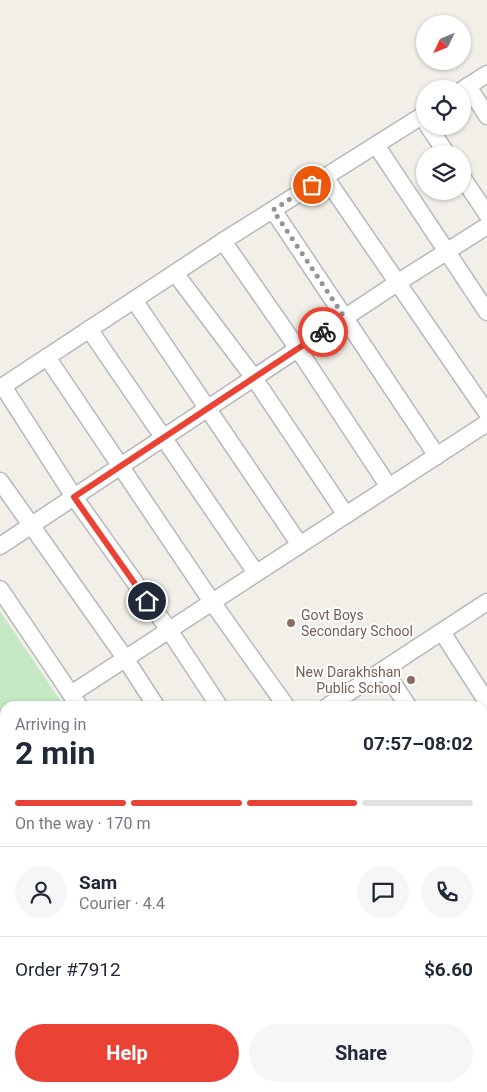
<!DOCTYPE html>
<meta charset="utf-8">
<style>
:root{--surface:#fff;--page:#f6f6f7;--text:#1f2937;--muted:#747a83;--line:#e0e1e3;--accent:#ea4335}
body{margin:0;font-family:Roboto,sans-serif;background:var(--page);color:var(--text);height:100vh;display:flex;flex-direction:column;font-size:19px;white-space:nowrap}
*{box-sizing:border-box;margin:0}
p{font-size:16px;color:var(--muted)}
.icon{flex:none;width:28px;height:28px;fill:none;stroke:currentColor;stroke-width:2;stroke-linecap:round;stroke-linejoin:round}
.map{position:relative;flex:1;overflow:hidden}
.sheet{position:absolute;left:0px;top:701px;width:488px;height:391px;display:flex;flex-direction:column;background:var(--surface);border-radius:15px 15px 0 0;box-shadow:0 1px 4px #0004}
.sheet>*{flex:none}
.needle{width:32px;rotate:227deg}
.tools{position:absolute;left:416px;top:15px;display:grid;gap:10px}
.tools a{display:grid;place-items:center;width:55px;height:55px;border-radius:50%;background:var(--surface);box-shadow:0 1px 4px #0004;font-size:25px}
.pin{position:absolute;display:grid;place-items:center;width:42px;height:42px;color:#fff;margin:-21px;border:2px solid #fff;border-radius:50%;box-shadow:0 1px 5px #0007}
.courier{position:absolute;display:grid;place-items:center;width:50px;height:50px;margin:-25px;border:4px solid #ea4335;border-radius:50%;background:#fff;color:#222;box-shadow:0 1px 6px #0007}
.head em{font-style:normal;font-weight:700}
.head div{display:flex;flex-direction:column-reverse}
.head{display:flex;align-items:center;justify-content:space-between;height:85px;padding:0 15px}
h1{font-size:32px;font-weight:700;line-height:38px}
.bar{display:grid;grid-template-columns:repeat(4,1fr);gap:8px 5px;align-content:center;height:60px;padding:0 15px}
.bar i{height:6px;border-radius:4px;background:var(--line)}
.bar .selected{background:var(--accent)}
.bar p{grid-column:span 4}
.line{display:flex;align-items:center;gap:12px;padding:0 15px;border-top:1px solid var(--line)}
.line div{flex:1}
.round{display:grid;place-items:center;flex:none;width:52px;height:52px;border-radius:26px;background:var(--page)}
.button{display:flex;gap:10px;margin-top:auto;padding:10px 15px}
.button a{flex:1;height:58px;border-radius:30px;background:var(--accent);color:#fff;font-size:20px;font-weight:700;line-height:58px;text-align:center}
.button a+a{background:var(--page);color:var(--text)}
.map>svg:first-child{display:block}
</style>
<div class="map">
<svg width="487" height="1092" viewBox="0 0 487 1092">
<rect width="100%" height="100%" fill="#f1efe8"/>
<polygon fill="#c5e8c5" points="0,611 64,706 5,706 5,1088 132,1088 125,1092 0,1092"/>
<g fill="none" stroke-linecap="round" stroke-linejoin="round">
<g stroke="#b5b8bc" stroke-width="19">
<g id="minor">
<polyline points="468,86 487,116"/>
<polyline points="462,90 487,74"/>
<polyline points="428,126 447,154"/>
<polyline points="376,145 487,312"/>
<polyline points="325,177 487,413"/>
<polyline points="462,177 487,214"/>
<polyline points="273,210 437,456"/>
<polyline points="223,241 298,349 389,487"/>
<polyline points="175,273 254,378 346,515"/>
<polyline points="134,300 300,545"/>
<polyline points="89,329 256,573"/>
<polyline points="47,357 212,602 286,706"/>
<polyline points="3,386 74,497 169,630 219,706"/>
<polyline points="0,388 228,238 425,114"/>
<polyline points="0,481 125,658 156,706"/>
<polyline points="0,546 397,283 487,226"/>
<polyline points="0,589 79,706"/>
<polyline points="442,632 487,702"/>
<polyline points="384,670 408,706"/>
<polyline points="71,694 487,423"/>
<polyline points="328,706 487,602"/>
<polyline points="482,817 487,824"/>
<polyline points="482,916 487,923"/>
<polyline points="482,1006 487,1003"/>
<polyline points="337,1088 341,1092"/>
<polyline points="411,1088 415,1092"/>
<polyline points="477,1088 480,1092"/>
<polyline points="351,1092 358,1088"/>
</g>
</g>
<use href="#minor" stroke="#fff" stroke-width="16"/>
</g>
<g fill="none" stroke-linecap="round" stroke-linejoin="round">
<polyline stroke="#929495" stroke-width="5" stroke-dasharray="0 9" points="312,185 273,210 345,318 323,332"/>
<polyline stroke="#ea4335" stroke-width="6" points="147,601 74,497 323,332"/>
</g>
<g fill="#8d6e63" stroke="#fff" stroke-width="2">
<circle cx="291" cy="623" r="5"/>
<circle cx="411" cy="680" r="5"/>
</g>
<g text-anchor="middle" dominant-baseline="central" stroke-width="4" stroke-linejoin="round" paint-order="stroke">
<g font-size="14" fill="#785e54" stroke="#fff" text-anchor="start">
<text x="301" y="615">Govt Boys<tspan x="301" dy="16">Secondary School</tspan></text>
<text x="401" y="672" text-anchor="end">New Darakhshan<tspan x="401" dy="16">Public School</tspan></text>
</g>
</g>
</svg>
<div class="tools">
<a><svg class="needle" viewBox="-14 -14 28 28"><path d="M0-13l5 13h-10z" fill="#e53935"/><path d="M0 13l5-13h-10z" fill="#747a83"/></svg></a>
<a><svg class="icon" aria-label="locate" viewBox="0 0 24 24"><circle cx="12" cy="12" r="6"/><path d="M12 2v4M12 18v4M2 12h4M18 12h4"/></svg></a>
<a><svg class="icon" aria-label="layers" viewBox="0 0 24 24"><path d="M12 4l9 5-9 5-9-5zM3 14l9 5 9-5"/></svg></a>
</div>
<div class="pin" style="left:312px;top:185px;background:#ea580c"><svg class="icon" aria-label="bag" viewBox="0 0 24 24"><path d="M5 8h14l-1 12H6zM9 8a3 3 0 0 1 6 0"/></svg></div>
<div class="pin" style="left:147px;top:601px;background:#1f2937"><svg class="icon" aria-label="home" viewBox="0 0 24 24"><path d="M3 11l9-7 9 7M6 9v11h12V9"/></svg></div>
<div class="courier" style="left:323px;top:332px"><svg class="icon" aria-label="bike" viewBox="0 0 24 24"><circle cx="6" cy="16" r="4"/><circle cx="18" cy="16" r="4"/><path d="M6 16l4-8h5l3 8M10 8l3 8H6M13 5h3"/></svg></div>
<section class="sheet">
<div class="head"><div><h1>2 min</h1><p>Arriving in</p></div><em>07:57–08:02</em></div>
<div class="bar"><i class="selected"></i><i class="selected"></i><i class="selected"></i><i></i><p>On the way · 170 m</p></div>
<div class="line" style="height:90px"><a class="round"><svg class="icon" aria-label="person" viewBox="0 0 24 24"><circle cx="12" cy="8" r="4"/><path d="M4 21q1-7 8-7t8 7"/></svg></a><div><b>Sam</b><p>Courier · 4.4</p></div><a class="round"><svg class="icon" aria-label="chat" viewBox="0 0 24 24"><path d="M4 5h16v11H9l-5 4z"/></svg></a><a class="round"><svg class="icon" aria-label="phone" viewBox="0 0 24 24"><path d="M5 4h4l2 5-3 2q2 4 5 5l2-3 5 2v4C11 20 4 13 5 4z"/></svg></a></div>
<div class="line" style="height:65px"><div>Order #7912</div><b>$6.60</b></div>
<div class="button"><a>Help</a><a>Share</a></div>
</section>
</div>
